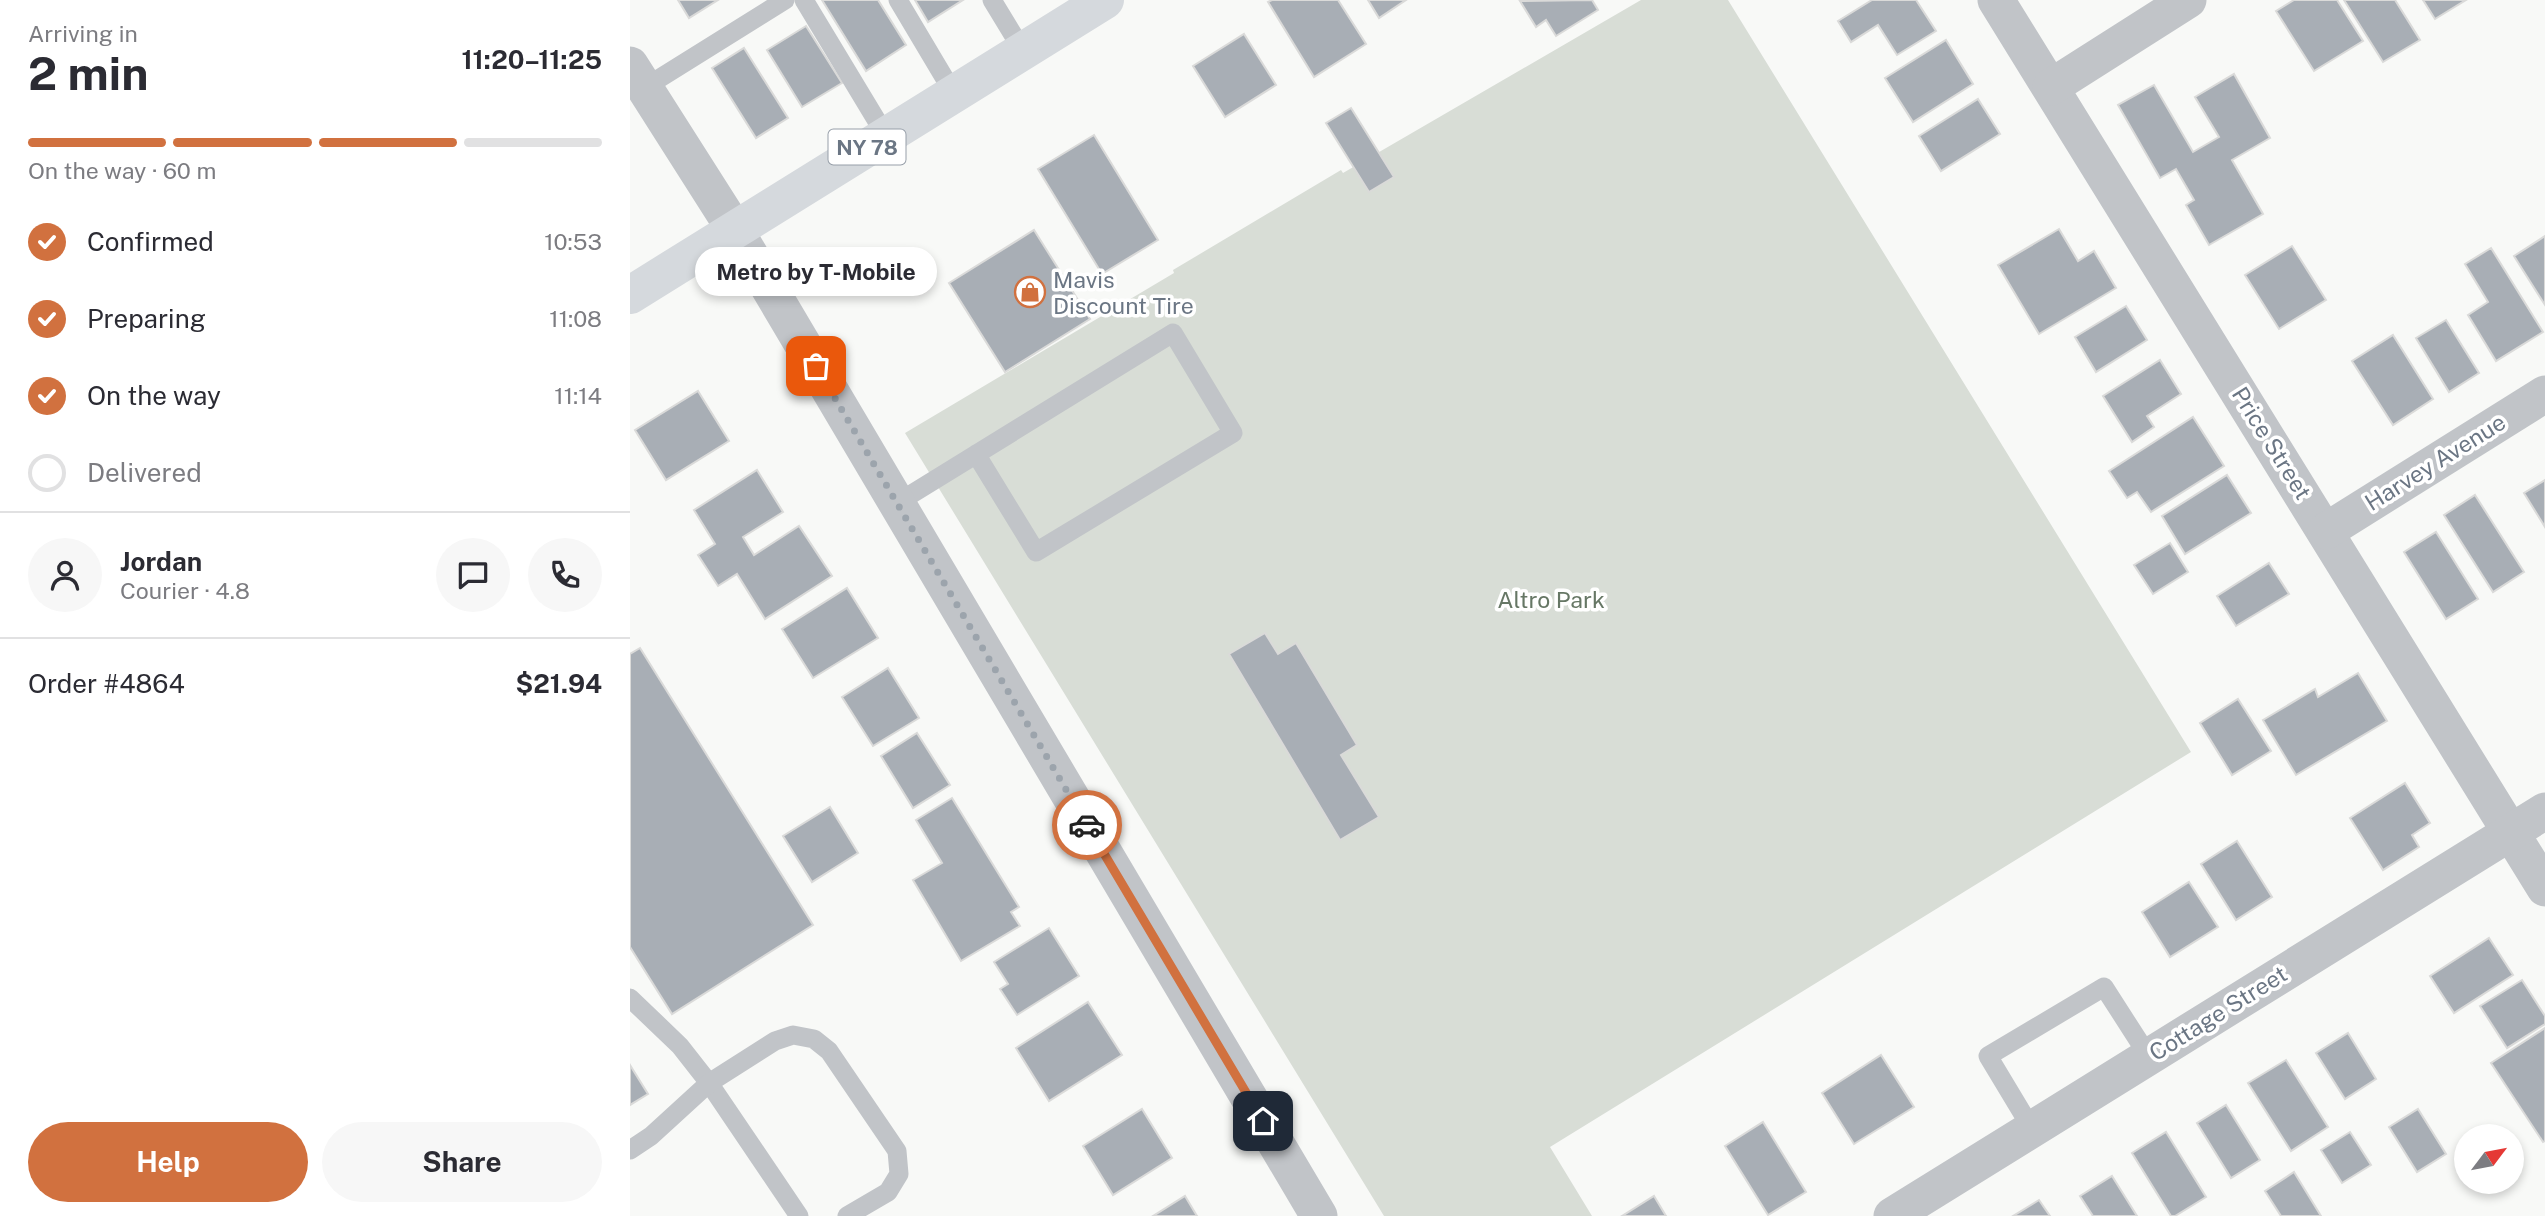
<!DOCTYPE html>
<meta charset="utf-8">
<style>
:root{--surface:#fff;--page:#f7f7f7;--text:#2b2b33;--muted:#7c7c81;--line:#e1e1e2;--accent:#d1713f}
body{margin:0;font-family:"Public Sans",sans-serif;background:var(--page);color:var(--text);height:100vh;display:flex;flex-direction:column;font-size:26px;white-space:nowrap}
*{box-sizing:border-box;margin:0}
p{font-size:23px;color:var(--muted)}
.icon{flex:none;width:38px;height:38px;fill:none;stroke:currentColor;stroke-width:2;stroke-linecap:round;stroke-linejoin:round}
.map{position:relative;flex:1;overflow:hidden}
.details{display:flex;flex-direction:column;background:var(--surface);width:630px}
.details>*{flex:none}
.needle{width:46px;rotate:58deg}
.buttons{position:absolute;left:1824px;top:1124px;display:grid;gap:14px}
.buttons a{display:grid;place-items:center;width:70px;height:70px;border-radius:50%;background:var(--surface);box-shadow:0 4px 10px #0003;font-size:35px}
.pin{position:absolute;display:grid;place-items:center;width:60px;height:60px;color:#fff;margin:-30px;border-radius:14px;box-shadow:0 4px 10px #0006}
.courier{position:absolute;display:grid;place-items:center;width:70px;height:70px;margin:-35px;border:5px solid #d1713f;border-radius:50%;background:#fff;color:#222;box-shadow:0 2px 9px #0007}
.bubble{position:absolute;height:49px;border-radius:24px;background:var(--surface);box-shadow:0 4px 10px #0003;font-size:23px;font-weight:700;line-height:49px;text-align:center}
.summary em{font-style:normal;font-weight:700}
.summary div{display:flex;flex-direction:column-reverse}
.summary{display:flex;align-items:center;justify-content:space-between;height:119px;padding:0 28px}
h1{font-size:46px;font-weight:700;line-height:52px}
.bar{display:grid;grid-template-columns:repeat(4,1fr);gap:10px 7px;align-content:center;height:84px;padding:0 28px}
.bar i{height:9px;border-radius:5px;background:var(--line)}
.bar .selected{background:var(--accent)}
.bar p{grid-column:span 4}
.line{display:flex;align-items:center;gap:18px;padding:0 28px;border-top:2px solid var(--line)}
.line div{flex:1}
.round{display:grid;place-items:center;flex:none;width:74px;height:74px;border-radius:37px;background:var(--page)}
ol{padding:0 28px;list-style:none}
li{display:flex;align-items:center;gap:21px;height:77px}
li p{margin-inline-start:auto}
li .icon{padding:7px;border-radius:50%;background:var(--accent);color:#fff;stroke-width:4}
li:last-child{color:var(--muted)}
li i{width:38px;height:38px;border:4px solid var(--line);border-radius:50%}
.button{display:flex;gap:14px;margin-top:auto;padding:14px 28px}
.button a{flex:1;height:80px;border-radius:42px;background:var(--accent);color:#fff;font-size:28px;font-weight:700;line-height:80px;text-align:center}
.button a+a{background:var(--page);color:var(--text)}
main{display:flex;flex:1;min-height:0}
.map>svg:first-child{display:block}
</style>
<main>
<section class="details">
<div class="summary"><div><h1>2 min</h1><p>Arriving in</p></div><em>11:20–11:25</em></div>
<div class="bar"><i class="selected"></i><i class="selected"></i><i class="selected"></i><i></i><p>On the way · 60 m</p></div>
<ol>
<li><svg class="icon" aria-label="check" viewBox="0 0 24 24"><path d="M5 12l5 5 9-10"/></svg>Confirmed<p>10:53</p></li>
<li><svg class="icon" aria-label="check" viewBox="0 0 24 24"><path d="M5 12l5 5 9-10"/></svg>Preparing<p>11:08</p></li>
<li><svg class="icon" aria-label="check" viewBox="0 0 24 24"><path d="M5 12l5 5 9-10"/></svg>On the way<p>11:14</p></li>
<li><i></i>Delivered</li>
</ol>
<div class="line" style="height:126px"><a class="round"><svg class="icon" aria-label="person" viewBox="0 0 24 24"><circle cx="12" cy="8" r="4"/><path d="M4 21q1-7 8-7t8 7"/></svg></a><div><b>Jordan</b><p>Courier · 4.8</p></div><a class="round"><svg class="icon" aria-label="chat" viewBox="0 0 24 24"><path d="M4 5h16v11H9l-5 4z"/></svg></a><a class="round"><svg class="icon" aria-label="phone" viewBox="0 0 24 24"><path d="M5 4h4l2 5-3 2q2 4 5 5l2-3 5 2v4C11 20 4 13 5 4z"/></svg></a></div>
<div class="line" style="height:91px"><div>Order #4864</div><b>$21.94</b></div>
<div class="button"><a>Help</a><a>Share</a></div>
</section>
<div class="map">
<svg width="1915" height="1216" viewBox="0 0 1915 1216">
<rect width="100%" height="100%" fill="#f8f9f7"/>
<polygon fill="#d8ddd6" points="1011,0 1098,0 1561,752 920,1147 962,1216 754,1216 275,433 544,273 543,270 711,170 713,173"/>
<g fill="#a8aeb5" stroke="#dadad9" stroke-width="2">
<polygon points="48,0 88,0 59,18"/>
<polygon points="192,0 248,0 276,45 236,71"/>
<polygon points="285,0 333,0 298,22"/>
<polygon points="642,0 708,0 736,44 684,77 638,2"/>
<polygon points="738,0 776,0 749,18"/>
<polygon points="962,0 968,10 926,36 916,20 906,27 890,1"/>
<polygon points="1242,0 1286,0 1306,31 1267,55 1248,25 1221,42 1208,21"/>
<polygon points="1664,0 1707,0 1733,41 1684,71 1646,11"/>
<polygon points="1714,0 1765,0 1790,40 1753,62"/>
<polygon points="1793,0 1836,0 1805,19"/>
<polygon points="176,26 212,83 172,107 137,50"/>
<polygon points="614,34 646,85 595,117 563,66"/>
<polygon points="1316,40 1343,84 1283,122 1255,78"/>
<polygon points="114,48 158,118 126,138 82,68"/>
<polygon points="1604,74 1640,138 1602,160 1633,214 1579,245 1556,205 1564,200 1546,169 1530,178 1488,105 1524,85 1563,152 1589,137 1565,97"/>
<polygon points="1348,99 1370,134 1311,171 1289,136"/>
<polygon points="721,108 764,177 739,192 696,123"/>
<polygon points="464,135 528,240 472,274 408,169"/>
<polygon points="1429,229 1448,261 1464,251 1486,288 1409,334 1368,265"/>
<polygon points="404,230 460,319 375,372 319,283"/>
<polygon points="1915,236 1915,305 1884,256"/>
<polygon points="1662,246 1696,300 1649,329 1615,275"/>
<polygon points="1861,248 1913,332 1866,361 1838,315 1858,302 1835,264"/>
<polygon points="1496,306 1517,340 1466,372 1445,337"/>
<polygon points="1816,320 1849,373 1819,392 1786,338"/>
<polygon points="1763,335 1803,399 1763,425 1722,361"/>
<polygon points="1530,360 1551,394 1517,416 1524,427 1502,442 1473,396"/>
<polygon points="68,391 99,441 36,480 5,430"/>
<polygon points="1563,417 1594,466 1521,512 1507,492 1497,498 1479,471"/>
<polygon points="127,470 153,512 113,537 124,555 169,526 202,576 135,619 107,574 88,586 68,555 85,544 64,510"/>
<polygon points="1597,475 1621,513 1555,554 1532,516"/>
<polygon points="1915,480 1915,527 1894,493"/>
<polygon points="1845,495 1894,572 1863,592 1814,515"/>
<polygon points="1806,532 1848,599 1816,619 1774,552"/>
<polygon points="1540,543 1558,572 1523,594 1504,565"/>
<polygon points="1639,563 1659,594 1606,626 1587,596"/>
<polygon points="217,588 248,638 183,678 152,629"/>
<polygon points="635,633 648,654 666,643 727,745 711,755 749,817 710,840 599,654"/>
<polygon points="10,648 183,925 42,1014 0,947 0,654"/>
<polygon points="258,668 289,718 243,746 212,697"/>
<polygon points="1728,673 1757,721 1666,775 1633,720 1685,689 1688,697"/>
<polygon points="1608,699 1641,751 1602,775 1570,723"/>
<polygon points="287,733 320,785 283,808 251,756"/>
<polygon points="1775,783 1800,823 1782,835 1789,847 1753,870 1720,818"/>
<polygon points="322,798 389,907 381,912 390,926 331,961 283,880 312,863 286,820"/>
<polygon points="200,807 228,853 182,882 153,836"/>
<polygon points="1607,841 1642,897 1606,920 1571,864"/>
<polygon points="1559,882 1588,927 1540,957 1512,912"/>
<polygon points="419,928 449,976 387,1015 370,989 378,984 364,962"/>
<polygon points="1859,938 1883,975 1824,1013 1800,976"/>
<polygon points="1892,980 1915,1016 1915,1024 1877,1048 1850,1006"/>
<polygon points="458,1002 492,1055 419,1101 386,1048"/>
<polygon points="1915,1028 1915,1141 1913,1142 1861,1063"/>
<polygon points="1718,1033 1746,1079 1715,1099 1686,1053"/>
<polygon points="1251,1055 1284,1107 1224,1144 1192,1093"/>
<polygon points="1656,1060 1698,1127 1661,1151 1618,1083"/>
<polygon points="0,1065 18,1094 0,1105"/>
<polygon points="1596,1105 1630,1160 1601,1178 1567,1123"/>
<polygon points="512,1109 542,1158 483,1195 453,1146"/>
<polygon points="1788,1109 1816,1154 1787,1172 1759,1127"/>
<polygon points="1133,1122 1176,1192 1138,1215 1095,1146"/>
<polygon points="1536,1132 1576,1197 1545,1216 1541,1216 1502,1153"/>
<polygon points="1720,1132 1741,1165 1712,1183 1691,1150"/>
<polygon points="1664,1172 1691,1216 1651,1216 1635,1191"/>
<polygon points="1482,1176 1507,1216 1463,1216 1450,1196"/>
<polygon points="555,1196 567,1216 523,1216"/>
<polygon points="1024,1196 1036,1216 992,1216"/>
<polygon points="1409,1200 1420,1216 1383,1216"/>
</g>
<g fill="none" stroke-linecap="round" stroke-linejoin="round">
<g stroke="#c1c4c8" stroke-width="19">
<polyline points="174,0 256,136"/>
<polyline points="268,0 324,94"/>
<polyline points="362,0 393,51"/>
<polyline points="14,88 155,0"/>
<polyline points="267,503 543,333 603,433 406,552 346,454"/>
<polyline points="0,998 50,1046 79,1083 169,1216"/>
<polyline points="1402,1129 1358,1056 1474,987 1519,1057"/>
<polyline points="0,1150 21,1136 79,1083 145,1041 163,1035 184,1039 199,1051 267,1151 269,1174 258,1192 217,1216"/>
</g>
<g stroke="#c1c4c8" stroke-width="37">
<polyline points="1366,0 1915,888"/>
<polyline points="0,65 105,230 689,1216"/>
<polyline points="1421,87 1558,0"/>
<polyline points="1696,531 1915,394"/>
<polyline points="1262,1216 1915,811"/>
</g>
<polyline stroke="#d5d9dd" stroke-width="38" points="0,295 475,0"/>
</g>
<g fill="none" stroke-linecap="round" stroke-linejoin="round">
<polyline stroke="#9ca4ac" stroke-width="7" stroke-dasharray="0 12.6" points="186,366 457,825"/>
<polyline stroke="#d1713f" stroke-width="9" points="457,825 633,1121"/>
</g>
<defs>
<g id="shop-ring" transform="scale(1.575)"><circle r="9.5" fill="#fff" stroke="#d1713f" stroke-width="1.5"/><path d="M-5-2.5h2.3a2.7 3.5 0 0 1 5.4 0H5L5.5 6h-11ZM-1.5-2.5h3a1.5 2.3 0 0 0-3 0Z" fill="#d1713f"/></g>
</defs>
<g fill-rule="evenodd">
<use href="#shop-ring" x="400" y="292"/>
</g>
<g text-anchor="middle" dominant-baseline="central" stroke-width="7" stroke-linejoin="round" paint-order="stroke">
<rect fill="#fff" stroke="#979fa9" stroke-width="2" x="198.5" y="129.5" width="77" height="35" rx="5"/>
<g font-size="21" font-weight="bold" fill="#6b7684">
<text x="237" y="147">NY 78</text>
</g>
<g font-size="23" fill="#6b7684" stroke="#fff" text-anchor="start">
<text x="423" y="279">Mavis<tspan x="423" dy="26">Discount Tire</tspan></text>
</g>
<g font-size="23" fill="#6b7684" stroke="#fff">
<text transform="translate(1642 443) rotate(58)">Price Street</text>
<text transform="translate(1805 462) rotate(-32)">Harvey Avenue</text>
<text transform="translate(1588 1013) rotate(-32)">Cottage Street</text>
</g>
<g font-size="23" fill="#667765" stroke="#fff">
<text x="921" y="599">Altro Park</text>
</g>
</g>
</svg>
<div class="buttons">
<a><svg class="needle" viewBox="-14 -14 28 28"><path d="M0-13l5 13h-10z" fill="#e53935"/><path d="M0 13l5-13h-10z" fill="#7c7c81"/></svg></a>
</div>
<div class="pin" style="left:186px;top:366px;background:#ea580c"><svg class="icon" aria-label="bag" viewBox="0 0 24 24"><path d="M5 8h14l-1 12H6zM9 8a3 3 0 0 1 6 0"/></svg></div>
<div class="pin" style="left:633px;top:1121px;background:#1f2937"><svg class="icon" aria-label="home" viewBox="0 0 24 24"><path d="M3 11l9-7 9 7M6 9v11h12V9"/></svg></div>
<div class="courier" style="left:457px;top:825px"><svg class="icon" aria-label="car" viewBox="0 0 24 24"><path d="M5 17H2v-5l4-1 3-4h7l3 4 3 1v5h-3M9 17h6M6 11h13"/><circle cx="7" cy="17" r="2"/><circle cx="17" cy="17" r="2"/></svg></div>
<div class="bubble" style="left:65px;top:247px;width:242px">Metro by T-Mobile</div>
</div>
</main>
